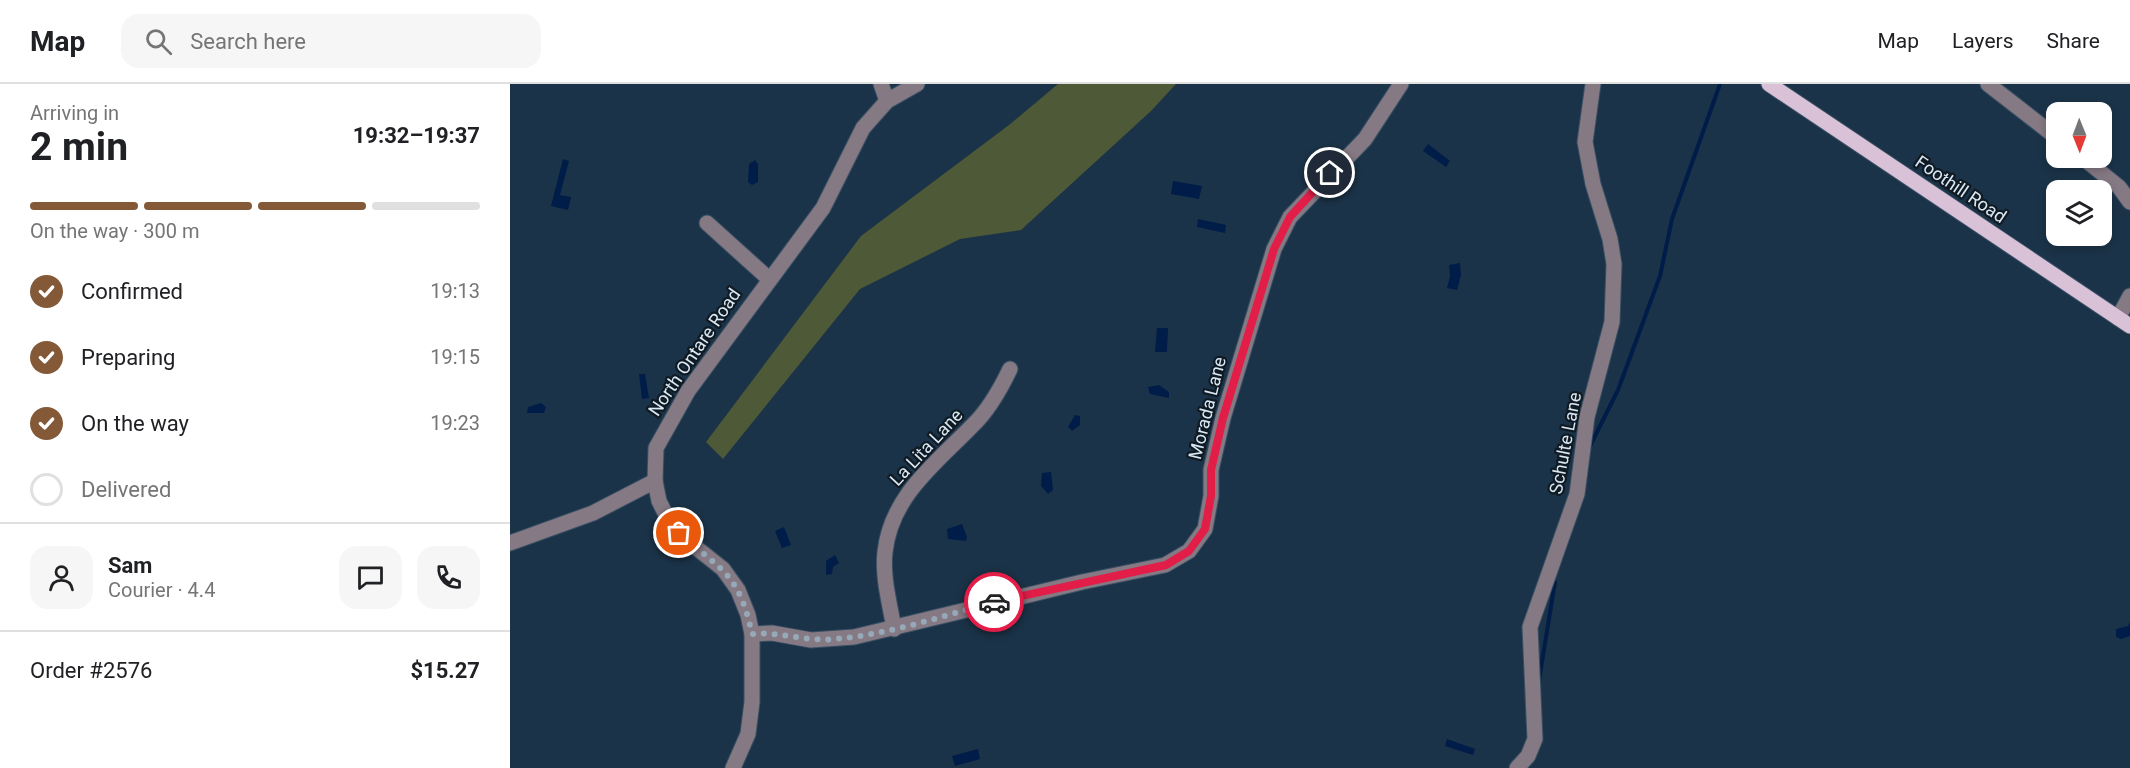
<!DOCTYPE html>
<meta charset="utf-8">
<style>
:root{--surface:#fff;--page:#f6f6f6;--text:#202124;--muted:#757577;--line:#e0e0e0;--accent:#835938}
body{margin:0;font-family:Roboto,sans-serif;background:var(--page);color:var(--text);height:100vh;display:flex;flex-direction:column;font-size:22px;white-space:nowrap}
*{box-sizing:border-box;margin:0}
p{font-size:20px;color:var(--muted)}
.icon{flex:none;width:33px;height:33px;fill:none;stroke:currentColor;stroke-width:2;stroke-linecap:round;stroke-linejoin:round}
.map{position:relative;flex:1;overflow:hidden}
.sheet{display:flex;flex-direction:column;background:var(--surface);width:510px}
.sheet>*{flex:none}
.needle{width:39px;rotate:179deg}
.buttons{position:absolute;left:1536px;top:18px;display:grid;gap:12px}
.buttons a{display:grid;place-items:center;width:66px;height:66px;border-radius:12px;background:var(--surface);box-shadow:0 3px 9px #0003;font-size:30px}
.pin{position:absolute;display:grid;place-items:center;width:51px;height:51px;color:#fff;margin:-26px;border:3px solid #fff;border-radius:50%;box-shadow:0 2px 6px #0007}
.courier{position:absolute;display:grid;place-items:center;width:60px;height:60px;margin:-30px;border:4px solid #e11d48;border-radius:50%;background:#fff;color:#222;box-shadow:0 2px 8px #0007}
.summary em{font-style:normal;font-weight:700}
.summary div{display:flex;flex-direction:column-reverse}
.summary{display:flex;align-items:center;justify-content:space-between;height:102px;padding:0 30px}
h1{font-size:39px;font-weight:700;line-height:45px}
.bar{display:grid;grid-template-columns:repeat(4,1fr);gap:9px 6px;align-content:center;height:72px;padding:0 30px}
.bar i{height:8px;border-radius:4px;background:var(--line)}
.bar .selected{background:var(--accent)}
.bar p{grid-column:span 4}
.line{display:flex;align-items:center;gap:15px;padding:0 30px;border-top:2px solid var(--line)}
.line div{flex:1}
.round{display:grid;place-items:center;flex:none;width:63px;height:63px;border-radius:18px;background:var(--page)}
ol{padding:0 30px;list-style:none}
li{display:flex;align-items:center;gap:18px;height:66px}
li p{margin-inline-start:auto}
li .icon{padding:6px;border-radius:50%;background:var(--accent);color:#fff;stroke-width:4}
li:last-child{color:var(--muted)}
li i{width:33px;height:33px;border:3px solid var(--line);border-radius:50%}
header{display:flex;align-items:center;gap:36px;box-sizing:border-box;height:84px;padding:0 30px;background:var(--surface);border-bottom:2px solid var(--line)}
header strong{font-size:28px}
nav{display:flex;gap:33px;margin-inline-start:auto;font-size:21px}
.search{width:420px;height:54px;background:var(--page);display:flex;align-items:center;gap:15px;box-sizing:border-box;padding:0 21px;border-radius:18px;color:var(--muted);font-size:22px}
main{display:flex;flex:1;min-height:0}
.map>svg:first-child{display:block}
</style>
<header>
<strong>Map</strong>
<div class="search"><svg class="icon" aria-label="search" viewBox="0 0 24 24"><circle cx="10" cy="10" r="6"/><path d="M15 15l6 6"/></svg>Search here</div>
<nav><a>Map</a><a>Layers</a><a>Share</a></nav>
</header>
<main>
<section class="sheet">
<div class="summary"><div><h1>2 min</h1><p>Arriving in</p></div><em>19:32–19:37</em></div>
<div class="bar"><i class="selected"></i><i class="selected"></i><i class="selected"></i><i></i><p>On the way · 300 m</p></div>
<ol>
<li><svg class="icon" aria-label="check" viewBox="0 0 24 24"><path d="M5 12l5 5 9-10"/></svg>Confirmed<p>19:13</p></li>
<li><svg class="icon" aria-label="check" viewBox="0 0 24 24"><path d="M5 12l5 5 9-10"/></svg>Preparing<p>19:15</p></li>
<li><svg class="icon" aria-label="check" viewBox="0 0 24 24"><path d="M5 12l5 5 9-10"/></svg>On the way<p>19:23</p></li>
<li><i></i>Delivered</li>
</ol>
<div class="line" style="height:108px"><a class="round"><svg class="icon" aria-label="person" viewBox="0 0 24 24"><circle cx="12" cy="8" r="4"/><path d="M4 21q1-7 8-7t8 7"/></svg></a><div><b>Sam</b><p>Courier · 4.4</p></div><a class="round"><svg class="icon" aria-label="chat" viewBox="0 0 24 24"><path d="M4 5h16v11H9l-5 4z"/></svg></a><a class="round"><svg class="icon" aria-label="phone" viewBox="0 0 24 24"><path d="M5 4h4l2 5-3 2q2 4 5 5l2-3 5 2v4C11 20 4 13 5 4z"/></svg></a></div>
<div class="line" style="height:78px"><div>Order #2576</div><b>$15.27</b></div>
</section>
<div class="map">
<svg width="1620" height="684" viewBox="0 0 1620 684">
<rect width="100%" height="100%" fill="#1b3348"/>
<polygon fill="#4e5937" points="548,0 666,0 641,27 511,146 450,155 350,205 213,375 196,358 351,152 499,41"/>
<g fill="#001c48">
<polygon points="918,60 940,77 936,83 913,67"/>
<polygon points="53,75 59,77 50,111 61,113 58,126 41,122"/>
<polygon points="245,76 248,80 248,98 242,101 238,98 239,80"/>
<polygon points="663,97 692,102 689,115 661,110"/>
<polygon points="688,135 716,141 715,149 687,143"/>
<polygon points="950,179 951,191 947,206 937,204 940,192 939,181"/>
<polygon points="647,244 658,244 657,268 645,268"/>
<polygon points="129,290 135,290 139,314 132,315"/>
<polygon points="649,301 659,308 659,314 640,310 638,303"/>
<polygon points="31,319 36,323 34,329 17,329 18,323"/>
<polygon points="565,331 570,332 570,341 562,347 558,343"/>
<polygon points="541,388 543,406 538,410 531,402 532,389"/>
<polygon points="452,440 457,453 456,457 438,455 437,445"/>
<polygon points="274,443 281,461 272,464 265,447"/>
<polygon points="325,471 329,479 323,483 322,490 316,491 316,477"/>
<polygon points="1620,538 1620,552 1611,555 1606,553 1606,545 1618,542"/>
<polygon points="937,655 965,665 963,671 935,662"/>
<polygon points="468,665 470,675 445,682 442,672"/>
</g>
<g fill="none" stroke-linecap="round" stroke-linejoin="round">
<g stroke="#001c48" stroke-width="4">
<polyline points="1079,364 1108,306 1150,192 1162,135 1210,0"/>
<polyline points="1029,596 1045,498"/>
</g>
<g stroke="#395064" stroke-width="17">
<g id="minor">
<polyline points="371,0 377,17"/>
<polyline points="1478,0 1546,53"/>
<polyline points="1573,74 1609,103 1620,118"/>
<polyline points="197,139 259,195"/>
<polyline points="1608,234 1620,212"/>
<polyline points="0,459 83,429 145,397"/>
<path d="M 384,545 C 380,520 372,493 375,468 C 381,412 426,379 462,342 C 479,326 490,306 500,285"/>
<polyline points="242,550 262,549 301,556 344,553 572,498 655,481 679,467 695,445 701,412 701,386 713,334 764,165 780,133 855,55 891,0"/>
<polyline points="223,684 238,650 242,618 242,550 238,531 228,506 213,485 179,458 159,437 149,417 145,397 146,364 178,307 313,124 353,44 377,17 407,0"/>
<polyline points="1007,684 1018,672 1025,655 1020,543 1067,410 1077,333 1102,238 1104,180 1100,155 1083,100 1075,58 1083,0"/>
</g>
</g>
<g stroke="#395064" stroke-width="17">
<polyline id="major" points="1259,0 1620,242"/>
</g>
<use href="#minor" stroke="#857984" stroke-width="15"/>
<use href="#major" stroke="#d9c1d7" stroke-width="15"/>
</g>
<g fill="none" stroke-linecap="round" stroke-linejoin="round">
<path stroke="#96a9b8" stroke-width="6" stroke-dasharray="0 10.8" d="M 169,449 C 212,487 229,489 242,550 C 269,547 296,558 324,555 C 378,551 432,532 484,518"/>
<polyline stroke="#e11d48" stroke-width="8" points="484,518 656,481 679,467 695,445 701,412 701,386 713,334 764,165 780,133 820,89"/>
</g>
<g text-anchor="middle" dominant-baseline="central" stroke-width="4.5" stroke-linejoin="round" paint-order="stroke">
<g font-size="18" fill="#d9e8f5" stroke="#101a23">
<text transform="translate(1451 105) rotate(34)">Foothill Road</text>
<text transform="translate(184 268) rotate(-56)">North Ontare Road</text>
<text transform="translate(697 324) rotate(-76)">Morada Lane</text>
<text transform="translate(1055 359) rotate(-79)">Schulte Lane</text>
<text transform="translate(416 363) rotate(-47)">La Lita Lane</text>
</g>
</g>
</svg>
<div class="buttons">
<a><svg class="needle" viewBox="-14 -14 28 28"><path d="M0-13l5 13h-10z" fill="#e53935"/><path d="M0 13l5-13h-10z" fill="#757577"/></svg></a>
<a><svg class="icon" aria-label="layers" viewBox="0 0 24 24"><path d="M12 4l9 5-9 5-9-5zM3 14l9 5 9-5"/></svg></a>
</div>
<div class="pin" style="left:169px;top:449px;background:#ea580c"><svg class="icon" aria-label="bag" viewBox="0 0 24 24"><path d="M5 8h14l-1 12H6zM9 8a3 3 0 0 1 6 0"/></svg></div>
<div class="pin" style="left:820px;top:89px;background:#1f2937"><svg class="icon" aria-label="home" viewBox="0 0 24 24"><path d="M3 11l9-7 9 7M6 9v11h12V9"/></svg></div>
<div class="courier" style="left:484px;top:518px"><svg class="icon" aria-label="car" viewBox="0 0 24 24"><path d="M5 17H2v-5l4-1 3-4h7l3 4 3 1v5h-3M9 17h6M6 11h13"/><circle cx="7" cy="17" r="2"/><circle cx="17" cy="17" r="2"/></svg></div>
</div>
</main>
